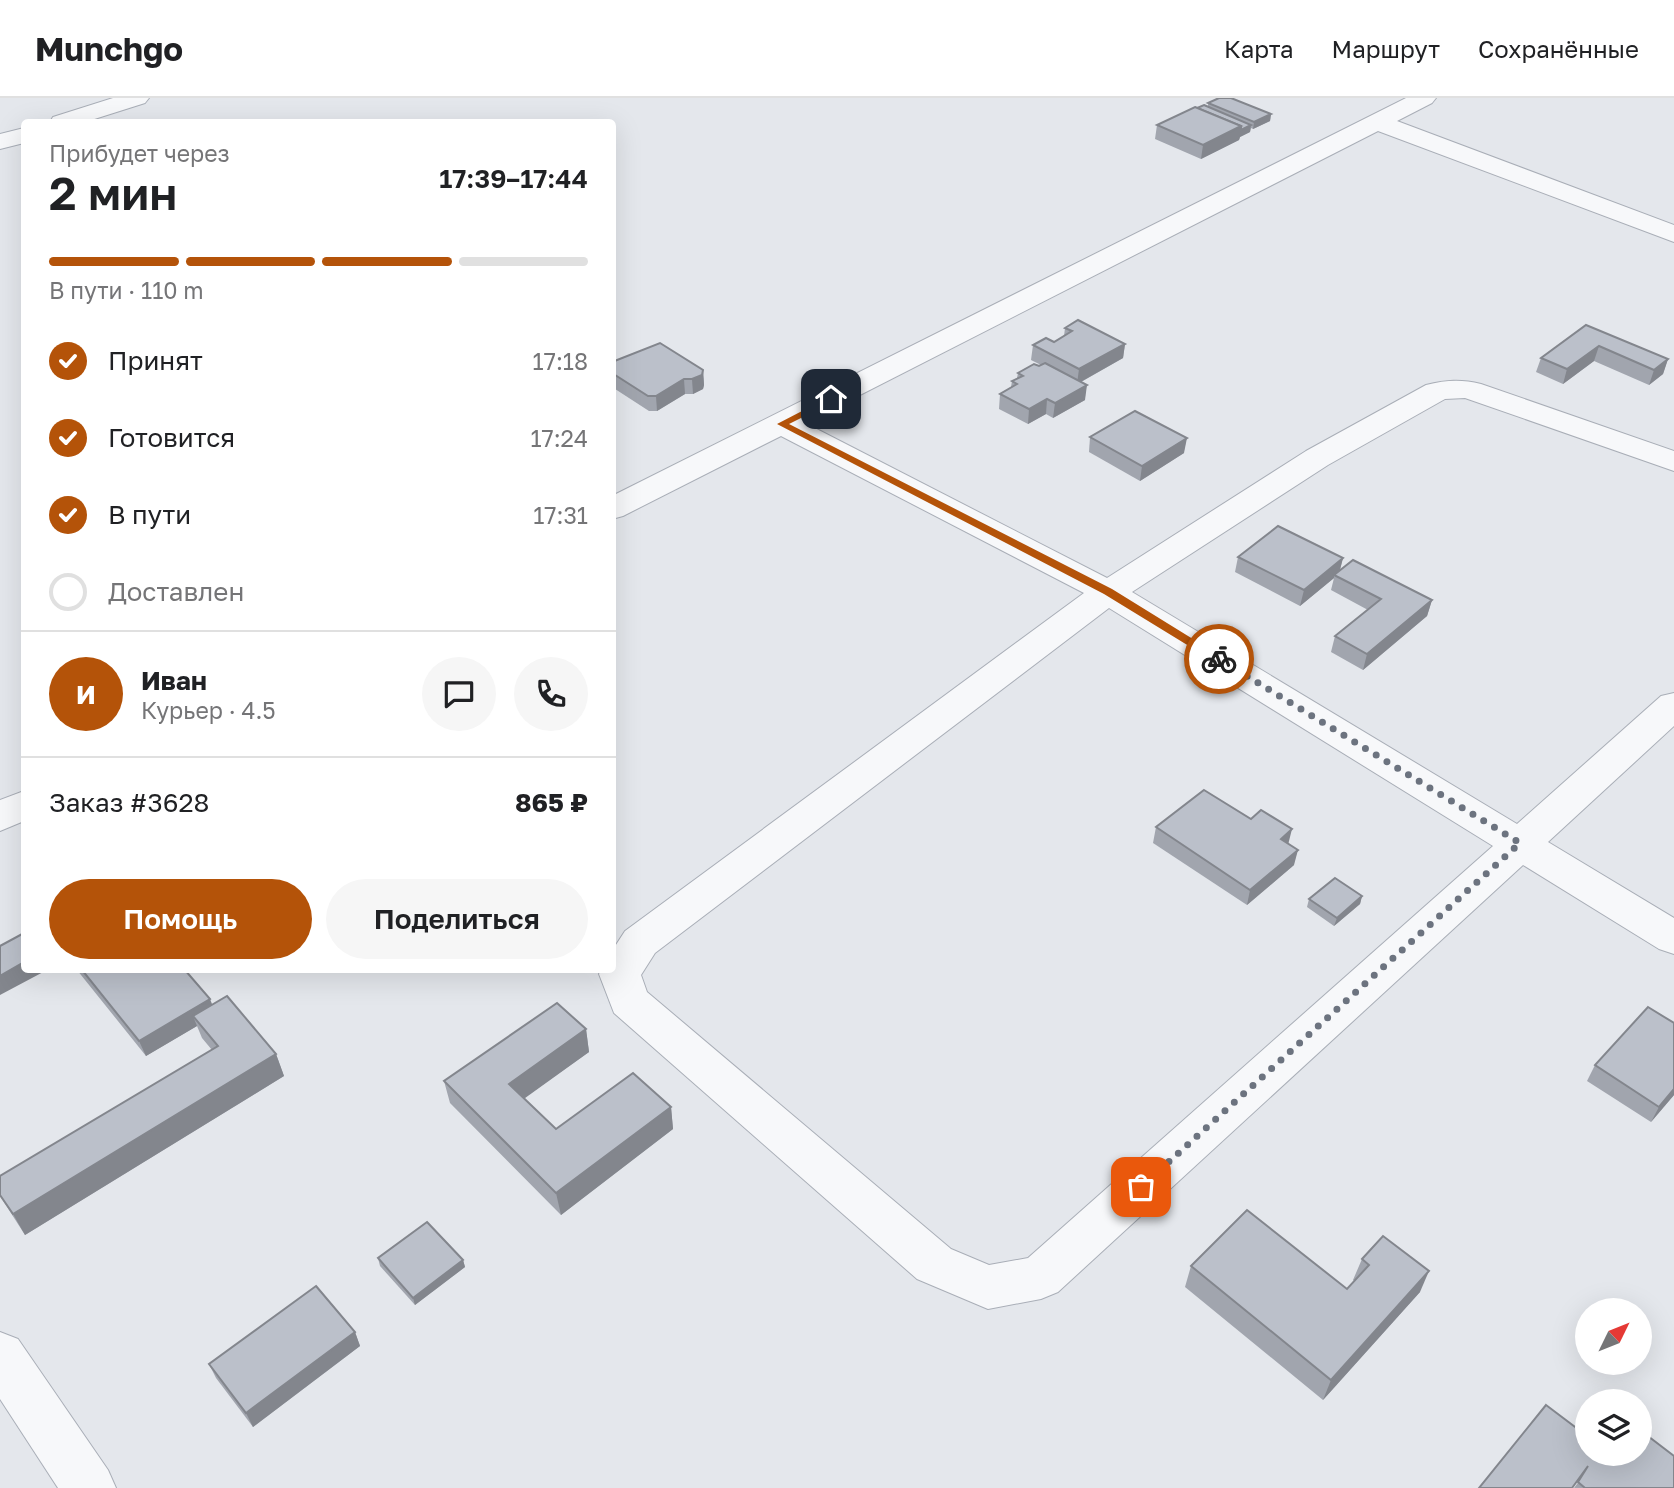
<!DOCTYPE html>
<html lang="ru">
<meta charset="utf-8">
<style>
:root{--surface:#fff;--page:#f6f6f6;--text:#202124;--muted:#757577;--line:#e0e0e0;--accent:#b45309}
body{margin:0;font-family:"Golos Text",sans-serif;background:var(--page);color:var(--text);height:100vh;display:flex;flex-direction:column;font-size:26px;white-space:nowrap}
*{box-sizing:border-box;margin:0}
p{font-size:23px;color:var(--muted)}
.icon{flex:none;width:38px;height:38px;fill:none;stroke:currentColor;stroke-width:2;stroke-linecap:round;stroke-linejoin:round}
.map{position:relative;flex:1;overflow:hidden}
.side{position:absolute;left:21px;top:21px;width:595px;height:854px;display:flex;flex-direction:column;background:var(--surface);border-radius:7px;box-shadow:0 7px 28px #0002}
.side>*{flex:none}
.needle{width:46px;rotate:47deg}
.fabs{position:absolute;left:1575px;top:1200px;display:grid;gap:14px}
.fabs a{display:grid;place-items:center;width:77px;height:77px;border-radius:50%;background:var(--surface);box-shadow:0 7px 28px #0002;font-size:35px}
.pin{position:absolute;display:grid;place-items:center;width:60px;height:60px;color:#fff;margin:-30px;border-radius:14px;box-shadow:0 4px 10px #0006}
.courier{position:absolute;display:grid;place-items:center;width:70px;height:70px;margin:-35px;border:5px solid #b45309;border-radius:50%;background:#fff;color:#222;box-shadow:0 2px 9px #0007}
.summary em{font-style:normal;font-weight:600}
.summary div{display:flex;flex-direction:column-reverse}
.summary{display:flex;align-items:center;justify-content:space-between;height:119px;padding:0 28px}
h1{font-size:46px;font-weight:600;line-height:52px}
.bar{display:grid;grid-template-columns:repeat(4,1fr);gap:10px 7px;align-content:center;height:84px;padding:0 28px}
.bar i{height:9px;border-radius:5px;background:var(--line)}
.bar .current{background:var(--accent)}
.bar p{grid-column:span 4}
.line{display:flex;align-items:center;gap:18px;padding:0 28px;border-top:2px solid var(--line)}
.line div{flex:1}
.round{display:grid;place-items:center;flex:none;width:74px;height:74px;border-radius:37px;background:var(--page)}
ol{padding:0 28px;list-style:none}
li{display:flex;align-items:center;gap:21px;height:77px}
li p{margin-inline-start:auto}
li .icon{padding:7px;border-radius:50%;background:var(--accent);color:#fff;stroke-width:4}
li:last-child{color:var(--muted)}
li i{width:38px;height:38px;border:4px solid var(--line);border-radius:50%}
.cta{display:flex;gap:14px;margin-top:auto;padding:14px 28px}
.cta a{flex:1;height:80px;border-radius:42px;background:var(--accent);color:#fff;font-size:28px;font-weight:600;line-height:80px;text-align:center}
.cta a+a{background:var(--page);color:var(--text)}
header{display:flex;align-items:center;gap:42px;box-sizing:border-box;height:98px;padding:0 35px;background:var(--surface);border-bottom:2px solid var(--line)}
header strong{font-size:33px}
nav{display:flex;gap:38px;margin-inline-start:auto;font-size:24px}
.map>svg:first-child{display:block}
</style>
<header>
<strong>Munchgo</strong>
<nav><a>Карта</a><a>Маршрут</a><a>Сохранённые</a></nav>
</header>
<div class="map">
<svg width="1674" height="1390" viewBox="0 0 1674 1390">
<rect width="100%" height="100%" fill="#e4e7ec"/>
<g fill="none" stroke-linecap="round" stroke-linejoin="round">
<g stroke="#a9aeb7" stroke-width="2">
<g id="minor">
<polygon points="113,0 149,0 145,5 85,24 50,24 53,19"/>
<path d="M 1406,0 L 1436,0 L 1432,5 L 1397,23 L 1674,127 L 1674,144 L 1378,33 L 805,325 L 1107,480 L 1306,353 L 1426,287 C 1446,282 1461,281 1481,286 L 1674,353 L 1674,373 L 1465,300 L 1445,301 L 1328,367 L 1132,494 L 1517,726 L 1661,598 L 1674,595 L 1674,628 L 1548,744 L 1674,820 L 1674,856 L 1659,851 L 1523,767 L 1058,1194 L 1041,1201 L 988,1211 L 917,1181 L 614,915 L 599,876 L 601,872 L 612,872 L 612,853 L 625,833 L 1084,495 L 781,338 L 623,418 L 612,421 L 612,398 ZM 1109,510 L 1493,748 L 1028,1160 L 989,1167 L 951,1151 L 647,894 L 641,877 L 655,855 Z"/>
<polygon points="24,30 24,45 0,51 0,36"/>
<polygon points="24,693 24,723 0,733 0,702"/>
<polygon points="0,1234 18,1241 108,1372 116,1390 58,1390 0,1301"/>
</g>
</g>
<use href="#minor" fill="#f7f8fa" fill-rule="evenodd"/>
</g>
<g fill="#a1a5ae">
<polygon points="1208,5 1271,16 1270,23 1253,31 1251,30 1250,34 1240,39 1239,42 1201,61 1155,41 1157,27 1197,10 1208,9"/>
<polygon points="1586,227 1668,261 1663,276 1649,287 1594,263 1563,286 1536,274 1541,260"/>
<polygon points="1065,230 1125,246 1123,260 1081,284 1085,302 1053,320 1046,316 1028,326 999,311 1000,296 1011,289 1012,283 1017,280 1018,275 1041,267 1031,262 1033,247 1054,244 1064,238"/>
<polygon points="612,264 703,272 704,287 703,291 693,296 685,296 657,313 649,313 612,289"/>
<polygon points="1090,339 1184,355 1140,383 1089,354"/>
<polygon points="1238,459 1343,460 1340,472 1432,502 1427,518 1363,572 1331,554 1335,538 1368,512 1331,492 1334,480 1300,508 1235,474"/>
<polygon points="1156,729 1288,745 1294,767 1247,807 1153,745"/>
<polygon points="1362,798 1360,806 1334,828 1307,809 1309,801"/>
<polygon points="77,872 185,872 212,907 276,956 284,978 25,1137 0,1098 0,1078 212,952 202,940 197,928 146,958"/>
<polygon points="1674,925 1674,997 1651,1024 1587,983 1595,967"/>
<polygon points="586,931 589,954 524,1000 556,1031 671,1009 673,1031 561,1117 450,1005 444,983"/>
<polygon points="378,1160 463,1162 465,1169 415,1207 380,1168"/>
<polygon points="1362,1161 1420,1194 1323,1302 1185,1189 1191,1168 1347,1191 1355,1183 1353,1182"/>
<polygon points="355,1234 360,1248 253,1329 216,1280 209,1266"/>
<polygon points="1587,1356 1674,1390 1574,1390 1580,1382"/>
</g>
<g fill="#83868d">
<polygon points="1271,16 1270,23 1253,31 1254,24"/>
<polygon points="1251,27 1250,34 1240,39 1239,42 1201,61 1203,47 1241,28"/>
<polygon points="1125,246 1123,260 1077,286 1079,271"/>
<polygon points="1599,248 1594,263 1563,286 1567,271"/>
<polygon points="1668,261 1663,276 1649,287 1654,272"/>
<polygon points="703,272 704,287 703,291 693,296 692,281"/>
<polygon points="684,281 685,296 657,313 656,298"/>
<polygon points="1087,287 1085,302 1053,320 1055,305"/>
<polygon points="1047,301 1046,316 1028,326 1029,311"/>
<polygon points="1187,340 1184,355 1140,383 1142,368"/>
<polygon points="1343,460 1339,475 1334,477 1334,480 1300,508 1304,492"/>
<polygon points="1432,502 1427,518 1363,572 1367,556"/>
<polygon points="1292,731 1288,747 1281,741"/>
<polygon points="1298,752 1294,767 1247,807 1250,792"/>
<polygon points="1362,798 1360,806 1334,828 1337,820"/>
<polygon points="24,864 24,872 47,872 0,897 0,878"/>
<polygon points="210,901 216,916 193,918 197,928 146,958 139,943"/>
<polygon points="586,931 589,954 514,1008 509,986"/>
<polygon points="276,956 284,978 25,1137 13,1116"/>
<polygon points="1674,991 1674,997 1651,1024 1659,1009"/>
<polygon points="671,1009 673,1031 561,1117 556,1095"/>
<polygon points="463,1162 465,1169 415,1207 413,1200"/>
<polygon points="1429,1173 1420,1194 1323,1302 1331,1282"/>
<polygon points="355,1234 360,1248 253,1329 246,1315"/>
</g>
<g fill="#bbc0ca" stroke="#83868d" stroke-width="2">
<polygon points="1219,0 1231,0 1271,16 1254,24 1208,5"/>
<polygon points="1204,7 1251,27 1241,32 1241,28 1197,10"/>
<polygon points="1195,9 1241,28 1203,47 1157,27"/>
<polygon points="1078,222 1125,246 1079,271 1033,247 1046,240 1054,244 1072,233 1065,230"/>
<polygon points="1586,227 1668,261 1654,272 1599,248 1567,271 1541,260"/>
<polygon points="660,245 703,272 702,277 692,281 684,281 656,298 648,298 612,275 612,264"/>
<polygon points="1045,265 1087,287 1055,305 1047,301 1029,311 1000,296 1017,286 1012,283 1023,278 1018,275 1034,266 1039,268"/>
<polygon points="1135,313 1187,340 1142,368 1090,339"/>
<polygon points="1278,428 1343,460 1304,492 1238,459"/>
<polygon points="1353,462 1432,502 1367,556 1335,538 1381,501 1334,477"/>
<polygon points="1204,692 1251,721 1261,712 1292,731 1281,741 1298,752 1250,792 1156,729"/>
<polygon points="1335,780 1362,798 1337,820 1309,801"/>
<polygon points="24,835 24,864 0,878 0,848"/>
<polygon points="82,872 185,872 210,901 139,943"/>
<polygon points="227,898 276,956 13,1116 0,1097 0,1078 218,948 193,918"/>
<polygon points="557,905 586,931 509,986 556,1031 633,975 671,1009 556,1095 444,983"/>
<polygon points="1648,909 1674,925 1674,991 1659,1009 1595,967"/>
<polygon points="1247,1112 1347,1191 1369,1167 1362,1161 1383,1138 1429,1173 1331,1282 1191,1168"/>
<polygon points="427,1124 463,1162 413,1200 378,1160"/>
<polygon points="316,1188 355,1234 246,1315 209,1266"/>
<polygon points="1546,1307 1587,1338 1587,1356 1640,1356 1640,1332 1674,1358 1674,1390 1585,1390 1578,1384 1588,1368 1572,1390 1479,1390"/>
</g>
<polygon fill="#b45309" points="831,298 836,301 835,303 789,326 1112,491 1222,559 1222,564 1215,564 1104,496 777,326"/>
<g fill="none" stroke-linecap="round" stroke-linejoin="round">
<polyline stroke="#6c737f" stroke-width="7" stroke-dasharray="0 12.6" points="1141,1089 1520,745 1219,561"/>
</g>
</svg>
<div class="fabs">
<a><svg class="needle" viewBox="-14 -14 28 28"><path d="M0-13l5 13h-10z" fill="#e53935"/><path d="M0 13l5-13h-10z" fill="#757577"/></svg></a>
<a><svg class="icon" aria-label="layers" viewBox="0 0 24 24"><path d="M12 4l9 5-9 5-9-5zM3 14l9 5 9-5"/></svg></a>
</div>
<div class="pin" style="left:1141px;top:1089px;background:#ea580c"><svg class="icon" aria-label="bag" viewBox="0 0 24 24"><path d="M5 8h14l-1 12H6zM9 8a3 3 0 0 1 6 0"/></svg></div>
<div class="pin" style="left:831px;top:301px;background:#1f2937"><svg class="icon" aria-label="home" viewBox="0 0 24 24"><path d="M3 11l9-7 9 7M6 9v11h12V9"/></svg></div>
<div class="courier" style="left:1219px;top:561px"><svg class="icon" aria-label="bike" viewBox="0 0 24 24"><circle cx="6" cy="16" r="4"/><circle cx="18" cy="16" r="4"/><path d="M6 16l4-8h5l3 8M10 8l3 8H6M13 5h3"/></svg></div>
<section class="side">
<div class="summary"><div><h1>2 мин</h1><p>Прибудет через</p></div><em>17:39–17:44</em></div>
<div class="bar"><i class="current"></i><i class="current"></i><i class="current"></i><i></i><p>В пути · 110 m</p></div>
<ol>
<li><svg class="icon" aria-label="check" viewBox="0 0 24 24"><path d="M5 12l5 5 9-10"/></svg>Принят<p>17:18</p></li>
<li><svg class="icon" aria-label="check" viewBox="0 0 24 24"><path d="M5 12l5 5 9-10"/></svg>Готовится<p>17:24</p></li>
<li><svg class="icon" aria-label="check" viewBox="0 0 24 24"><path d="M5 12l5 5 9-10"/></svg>В пути<p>17:31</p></li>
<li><i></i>Доставлен</li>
</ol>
<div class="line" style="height:126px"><b class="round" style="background:var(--accent);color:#fff">И</b><div><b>Иван</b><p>Курьер · 4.5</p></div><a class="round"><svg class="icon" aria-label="chat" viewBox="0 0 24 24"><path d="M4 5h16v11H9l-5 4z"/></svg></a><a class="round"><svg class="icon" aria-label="phone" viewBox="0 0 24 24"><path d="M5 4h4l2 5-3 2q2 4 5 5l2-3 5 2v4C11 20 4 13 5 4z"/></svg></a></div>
<div class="line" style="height:91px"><div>Заказ #3628</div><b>865 ₽</b></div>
<div class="cta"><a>Помощь</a><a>Поделиться</a></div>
</section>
</div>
